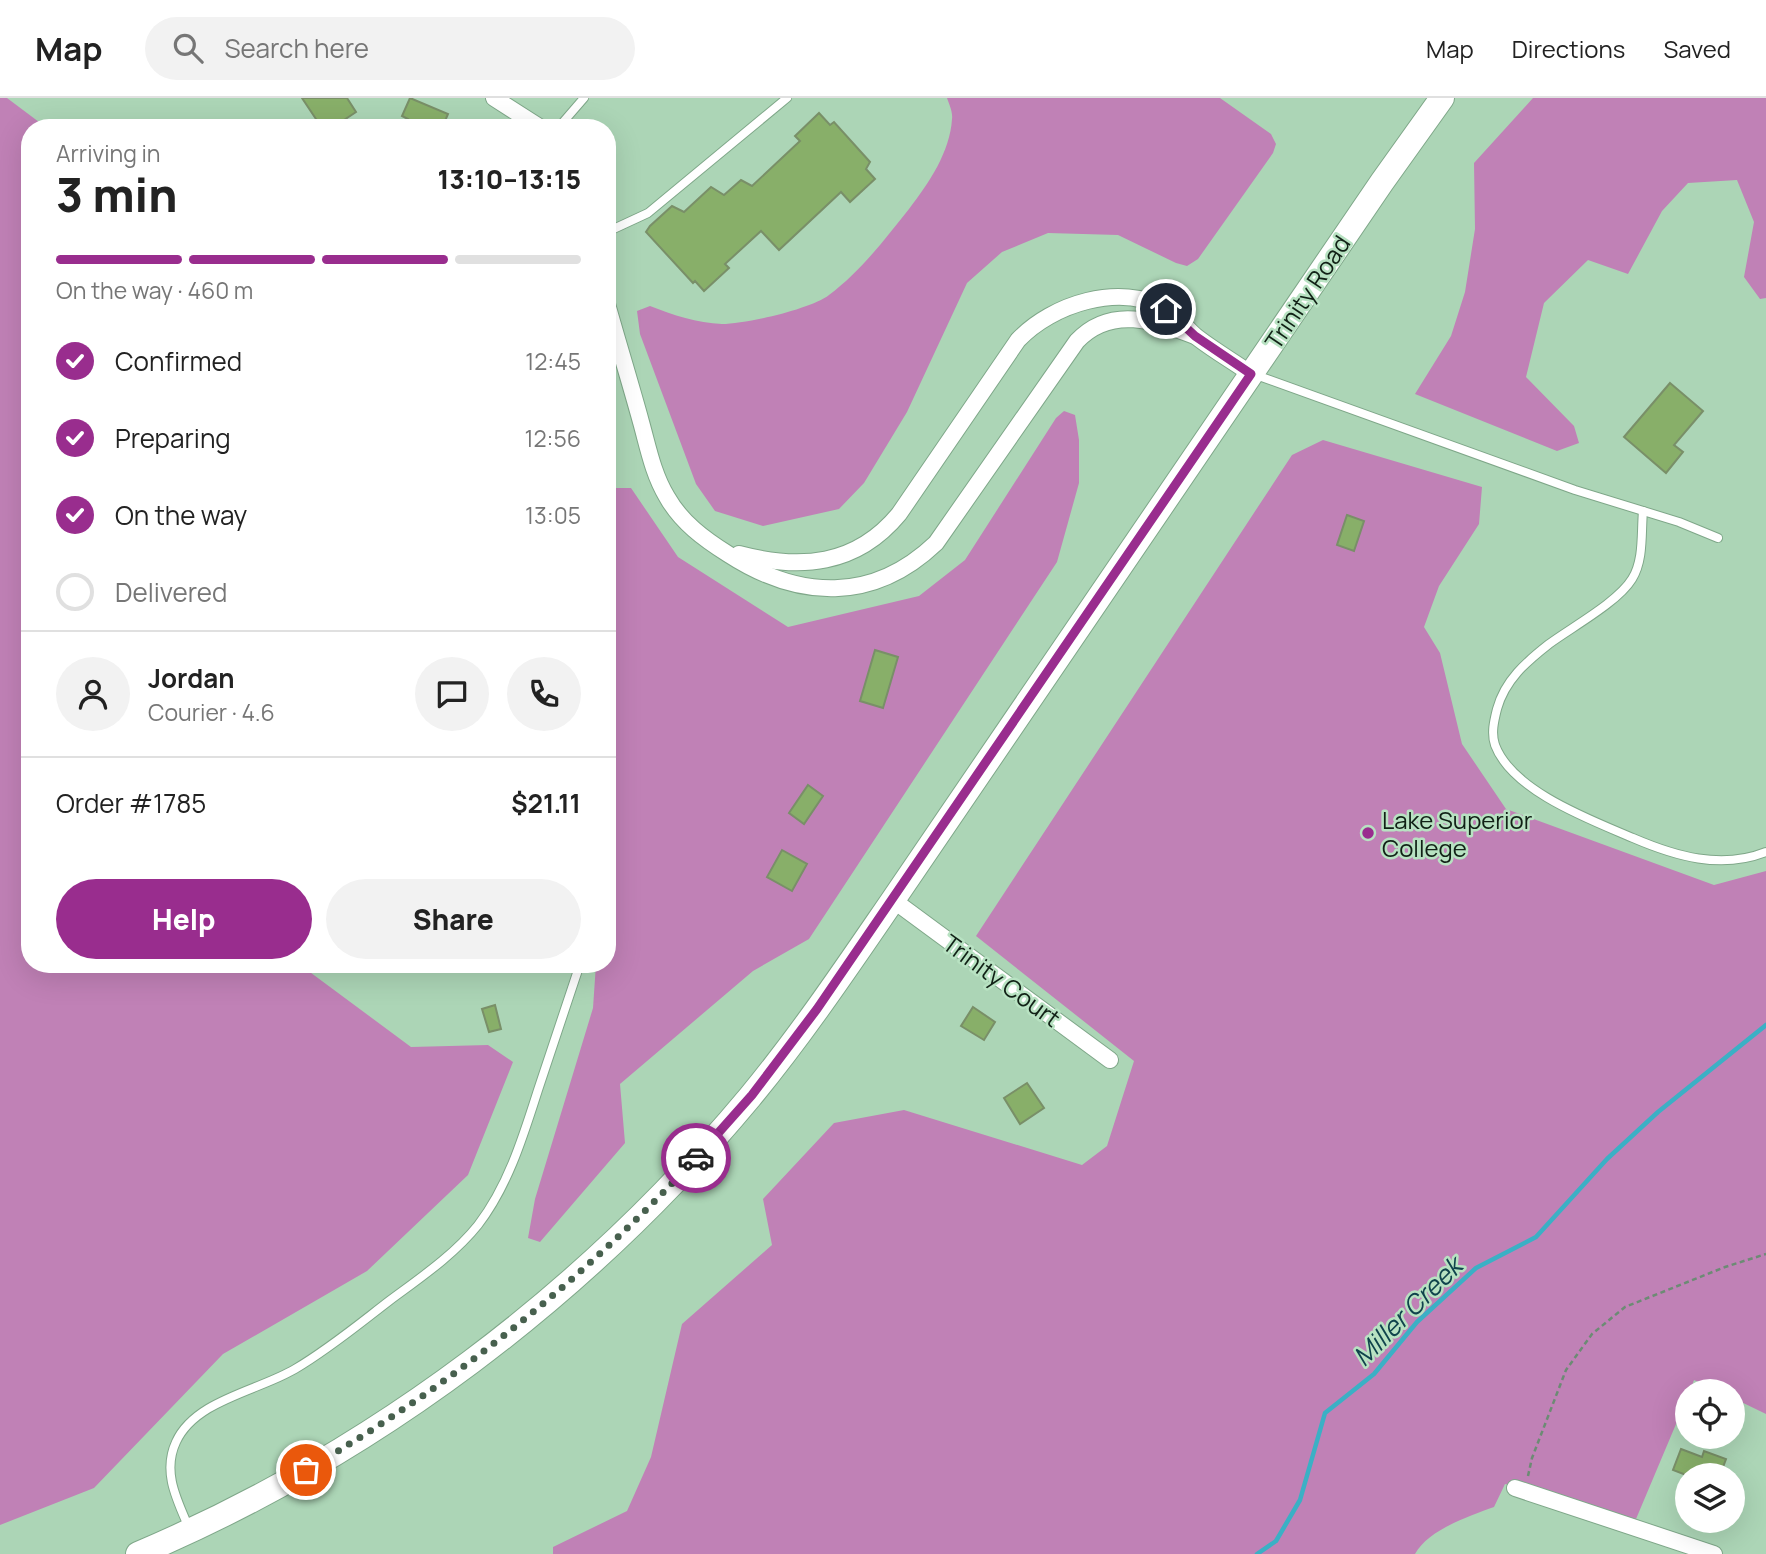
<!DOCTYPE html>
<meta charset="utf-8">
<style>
:root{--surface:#fff;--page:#f2f2f2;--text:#222;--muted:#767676;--line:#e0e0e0;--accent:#992d8e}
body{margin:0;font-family:Manrope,sans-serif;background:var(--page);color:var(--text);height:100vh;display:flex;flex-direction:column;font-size:26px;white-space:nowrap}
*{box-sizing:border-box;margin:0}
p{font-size:23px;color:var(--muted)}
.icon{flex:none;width:38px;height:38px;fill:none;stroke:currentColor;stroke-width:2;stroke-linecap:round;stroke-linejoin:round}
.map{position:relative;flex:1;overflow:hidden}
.panel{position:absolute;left:21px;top:21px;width:595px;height:854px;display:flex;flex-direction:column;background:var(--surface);border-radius:28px;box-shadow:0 7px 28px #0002}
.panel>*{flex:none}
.buttons{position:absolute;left:1675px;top:1281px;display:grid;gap:14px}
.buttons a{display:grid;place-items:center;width:70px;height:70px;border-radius:50%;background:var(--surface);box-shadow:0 7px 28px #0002;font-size:35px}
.pin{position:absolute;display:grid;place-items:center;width:60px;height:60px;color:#fff;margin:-30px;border:4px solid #fff;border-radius:50%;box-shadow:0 2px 7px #0007}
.courier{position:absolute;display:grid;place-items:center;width:70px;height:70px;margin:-35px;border:5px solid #992d8e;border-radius:50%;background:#fff;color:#222;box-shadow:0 2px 9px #0007}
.summary em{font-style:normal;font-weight:800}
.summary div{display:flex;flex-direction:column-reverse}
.summary{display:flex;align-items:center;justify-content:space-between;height:119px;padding:0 35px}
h1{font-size:46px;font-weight:800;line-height:52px}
.bar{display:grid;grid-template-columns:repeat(4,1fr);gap:10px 7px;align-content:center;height:84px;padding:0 35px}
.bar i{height:9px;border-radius:5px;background:var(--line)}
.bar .on{background:var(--accent)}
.bar p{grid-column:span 4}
.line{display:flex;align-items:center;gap:18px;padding:0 35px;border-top:2px solid var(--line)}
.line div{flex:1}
.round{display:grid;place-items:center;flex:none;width:74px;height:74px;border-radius:37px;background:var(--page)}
ol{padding:0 35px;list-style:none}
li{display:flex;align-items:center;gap:21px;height:77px}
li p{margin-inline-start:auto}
li .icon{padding:7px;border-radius:50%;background:var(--accent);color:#fff;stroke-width:4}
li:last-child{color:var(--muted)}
li i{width:38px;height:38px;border:4px solid var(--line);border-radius:50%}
.action{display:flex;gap:14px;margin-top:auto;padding:14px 35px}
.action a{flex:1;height:80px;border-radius:42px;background:var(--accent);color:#fff;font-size:28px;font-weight:800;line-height:80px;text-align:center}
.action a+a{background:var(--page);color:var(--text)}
header{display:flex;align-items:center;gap:42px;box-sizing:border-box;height:98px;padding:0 35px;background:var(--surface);border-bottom:2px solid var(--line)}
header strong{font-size:33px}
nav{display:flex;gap:38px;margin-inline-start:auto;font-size:24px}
.search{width:490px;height:63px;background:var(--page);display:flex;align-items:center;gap:18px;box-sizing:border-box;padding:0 24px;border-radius:38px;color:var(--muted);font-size:26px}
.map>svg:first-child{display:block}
</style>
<header>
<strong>Map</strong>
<div class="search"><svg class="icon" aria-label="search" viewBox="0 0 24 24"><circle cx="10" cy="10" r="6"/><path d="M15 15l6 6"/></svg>Search here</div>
<nav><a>Map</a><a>Directions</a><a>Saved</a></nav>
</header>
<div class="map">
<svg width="1766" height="1456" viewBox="0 0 1766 1456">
<rect width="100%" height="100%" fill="#acd5b6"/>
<g fill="#c081b6">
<polygon points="0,0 7,0 47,30 30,30 30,866 299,866 411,949 488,947 513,964 468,1077 367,1173 223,1256 94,1390 0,1427"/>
<path d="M 947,0 L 1220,0 L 1271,36 L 1276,46 L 1273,55 L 1198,161 L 1187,168 L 1176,165 L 1118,137 L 1048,135 L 1002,154 L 967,185 L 907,314 L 864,385 L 839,411 L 763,428 L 715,413 L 696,386 L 640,236 L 637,213 L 650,208 C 673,217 697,225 722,226 C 746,226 811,211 829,197 C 861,173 885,141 909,111 C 929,85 950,54 952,21 C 953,14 949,6 947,0 Z"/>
<polygon points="1533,0 1766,0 1766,200 1760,201 1744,179 1754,124 1737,82 1688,85 1662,113 1628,176 1588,162 1544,205 1526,279 1574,328 1579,345 1557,353 1415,296 1451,238 1465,194 1475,131 1474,65"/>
<polygon points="1064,313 1075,317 1079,342 1079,385 1057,464 809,841 753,873 620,986 625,1045 540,1144 528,1140 535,1101 593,910 596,866 607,866 607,390 631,390 678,459 788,529 919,498 965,462 1056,320"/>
<path d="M 1323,342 L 1482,389 L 1479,426 L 1439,488 L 1424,529 L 1440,555 L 1462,646 L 1506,711 L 1714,787 L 1766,773 L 1766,1316 L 1733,1300 L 1732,1293 L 1718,1293 L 1694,1282 L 1690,1293 L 1687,1293 L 1687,1300 L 1636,1421 L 1505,1386 L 1494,1409 C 1469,1418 1428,1432 1415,1456 L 553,1456 L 553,1449 L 627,1413 L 651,1359 L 682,1226 L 772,1147 L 763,1101 L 834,1025 L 904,1012 L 1082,1067 L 1107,1048 L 1134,963 L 976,838 L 1292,357 Z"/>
</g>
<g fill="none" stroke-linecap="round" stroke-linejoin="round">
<polyline stroke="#3bb0c5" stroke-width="4.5" points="1257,1456 1276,1443 1300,1402 1325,1315 1374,1276 1417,1224 1476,1170 1536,1139 1607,1061 1658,1014 1766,927"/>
</g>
<g fill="#88af69" stroke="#798f68" stroke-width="2">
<polygon points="302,0 347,0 356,14 332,30 322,30"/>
<polygon points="410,0 448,16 442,30 404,30 408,21 402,18"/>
<polygon points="819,15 830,27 834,24 870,64 866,71 875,81 850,104 841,94 779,152 761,133 725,166 729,170 704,193 695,183 693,185 646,134 650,128 672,108 684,114 711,89 724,97 741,82 752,88 800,43 795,38"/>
<polygon points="1670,285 1703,313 1674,347 1683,354 1666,375 1624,339"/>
<polygon points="1347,417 1364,423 1354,453 1337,447"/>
<polygon points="875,552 898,559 883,610 860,603"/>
<polygon points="808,687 823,698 804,726 789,715"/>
<polygon points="782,752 807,766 792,793 767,779"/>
<polygon points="495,907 501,931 489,934 482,911"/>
<polygon points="973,909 995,924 984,942 961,928"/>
<polygon points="1027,985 1044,1010 1020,1026 1004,1000"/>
<polygon points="1681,1351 1702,1359 1704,1353 1726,1361 1720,1377 1686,1377 1673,1372"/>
</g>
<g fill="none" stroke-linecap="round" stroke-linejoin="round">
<g stroke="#7fa789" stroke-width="10">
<g id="service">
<polyline points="558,30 584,0"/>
<polyline points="607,134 648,115 787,0"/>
<polyline points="1256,277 1575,392 1679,424 1718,440"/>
<path d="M 1643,413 C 1641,435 1644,462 1632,481 C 1618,504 1572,529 1549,546 C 1526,564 1505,582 1497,611 C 1494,623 1491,635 1495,647 C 1512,693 1591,722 1633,740 C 1675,758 1721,772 1766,754"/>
<path d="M 189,1430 C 177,1402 162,1374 176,1344 C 195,1302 258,1293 295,1271 C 329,1251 359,1226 389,1203 C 420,1180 454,1157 478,1127 C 508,1088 523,1039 538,992 C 552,950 566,908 580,866"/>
</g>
</g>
<g stroke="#7fa789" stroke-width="18">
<g id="minor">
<polyline points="494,0 541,30"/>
<path d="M 607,206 C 618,245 630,284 641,324 C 648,349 653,376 667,399 C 681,424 704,441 728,456 C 799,502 873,505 936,445 L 1077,243 C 1111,207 1155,223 1195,238"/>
<path d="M 739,456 C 800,472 856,468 899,416 L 1018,242 C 1052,206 1120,184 1166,211 C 1179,218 1186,231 1198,240 C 1215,253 1234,264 1251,276"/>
<polyline points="893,802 1110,962"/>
<polyline points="1515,1390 1714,1456"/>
</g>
</g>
<g stroke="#7fa789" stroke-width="26">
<path id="trunk" d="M 138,1456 C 374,1356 586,1196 750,999 C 802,936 847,869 893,802 L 1382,84 L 1442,0"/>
</g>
<polyline stroke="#6c8b74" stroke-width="2.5" stroke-dasharray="5 3.5" stroke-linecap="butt" points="1528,1378 1532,1360 1566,1272 1592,1236 1625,1209 1725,1169 1766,1156"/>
<use href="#service" stroke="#fff" stroke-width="8"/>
<use href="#minor" stroke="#fff" stroke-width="16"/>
<use href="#trunk" stroke="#fff" stroke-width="24"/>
</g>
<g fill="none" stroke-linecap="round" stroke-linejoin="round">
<path stroke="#47604e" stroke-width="7" stroke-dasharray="0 12.6" d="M 306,1372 C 451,1288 582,1183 696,1060"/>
<polyline stroke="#992d8e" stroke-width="9" points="696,1060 752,997 817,911 1251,276 1195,238 1166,211"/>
</g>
<circle fill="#992d8e" stroke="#b8e2c2" stroke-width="2.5" cx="1368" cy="735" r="7"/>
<g text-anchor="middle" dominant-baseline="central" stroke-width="5" stroke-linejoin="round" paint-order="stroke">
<g font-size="24" fill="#112116" stroke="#b8e2c2">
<text transform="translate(1307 194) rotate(-56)">Trinity Road</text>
<text transform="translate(1002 882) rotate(36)">Trinity Court</text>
</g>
<g font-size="24" fill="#112116" stroke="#b8e2c2" text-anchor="start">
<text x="1382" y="721">Lake Superior<tspan x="1382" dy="28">College</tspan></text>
</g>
<g font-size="26" font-style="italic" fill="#10434c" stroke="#b8e2c2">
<text transform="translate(1407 1213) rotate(-45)">Miller Creek</text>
</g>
</g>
</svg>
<div class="buttons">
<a><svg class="icon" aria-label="locate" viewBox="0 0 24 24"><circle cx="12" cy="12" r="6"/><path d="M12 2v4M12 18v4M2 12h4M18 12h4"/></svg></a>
<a><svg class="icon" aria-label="layers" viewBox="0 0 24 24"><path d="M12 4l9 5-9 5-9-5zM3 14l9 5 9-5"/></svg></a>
</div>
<div class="pin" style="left:306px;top:1372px;background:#ea580c"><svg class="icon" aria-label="bag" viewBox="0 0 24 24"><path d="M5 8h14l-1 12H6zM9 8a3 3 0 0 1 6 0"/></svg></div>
<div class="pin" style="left:1166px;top:211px;background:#1f2937"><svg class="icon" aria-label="home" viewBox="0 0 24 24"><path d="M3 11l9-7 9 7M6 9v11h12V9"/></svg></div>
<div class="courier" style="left:696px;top:1060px"><svg class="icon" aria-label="car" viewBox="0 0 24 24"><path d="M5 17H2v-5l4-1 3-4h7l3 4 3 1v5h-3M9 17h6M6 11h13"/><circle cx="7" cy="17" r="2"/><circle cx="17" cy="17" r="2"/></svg></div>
<section class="panel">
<div class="summary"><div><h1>3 min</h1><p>Arriving in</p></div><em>13:10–13:15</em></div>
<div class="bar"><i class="on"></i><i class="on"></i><i class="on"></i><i></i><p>On the way · 460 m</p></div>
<ol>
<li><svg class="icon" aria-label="check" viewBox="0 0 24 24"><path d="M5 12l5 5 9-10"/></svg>Confirmed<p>12:45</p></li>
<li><svg class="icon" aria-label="check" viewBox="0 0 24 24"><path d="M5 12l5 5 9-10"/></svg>Preparing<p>12:56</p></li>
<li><svg class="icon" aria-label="check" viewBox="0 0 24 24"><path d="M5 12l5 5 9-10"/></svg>On the way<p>13:05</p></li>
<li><i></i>Delivered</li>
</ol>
<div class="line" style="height:126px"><a class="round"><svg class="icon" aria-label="person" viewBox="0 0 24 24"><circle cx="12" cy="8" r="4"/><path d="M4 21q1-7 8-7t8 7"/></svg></a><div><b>Jordan</b><p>Courier · 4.6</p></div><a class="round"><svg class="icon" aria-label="chat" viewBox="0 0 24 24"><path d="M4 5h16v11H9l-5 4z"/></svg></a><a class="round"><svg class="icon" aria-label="phone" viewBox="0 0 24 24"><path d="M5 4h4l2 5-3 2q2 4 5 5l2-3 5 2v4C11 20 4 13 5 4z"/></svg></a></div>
<div class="line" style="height:91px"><div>Order #1785</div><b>$21.11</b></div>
<div class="action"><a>Help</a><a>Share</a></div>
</section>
</div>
